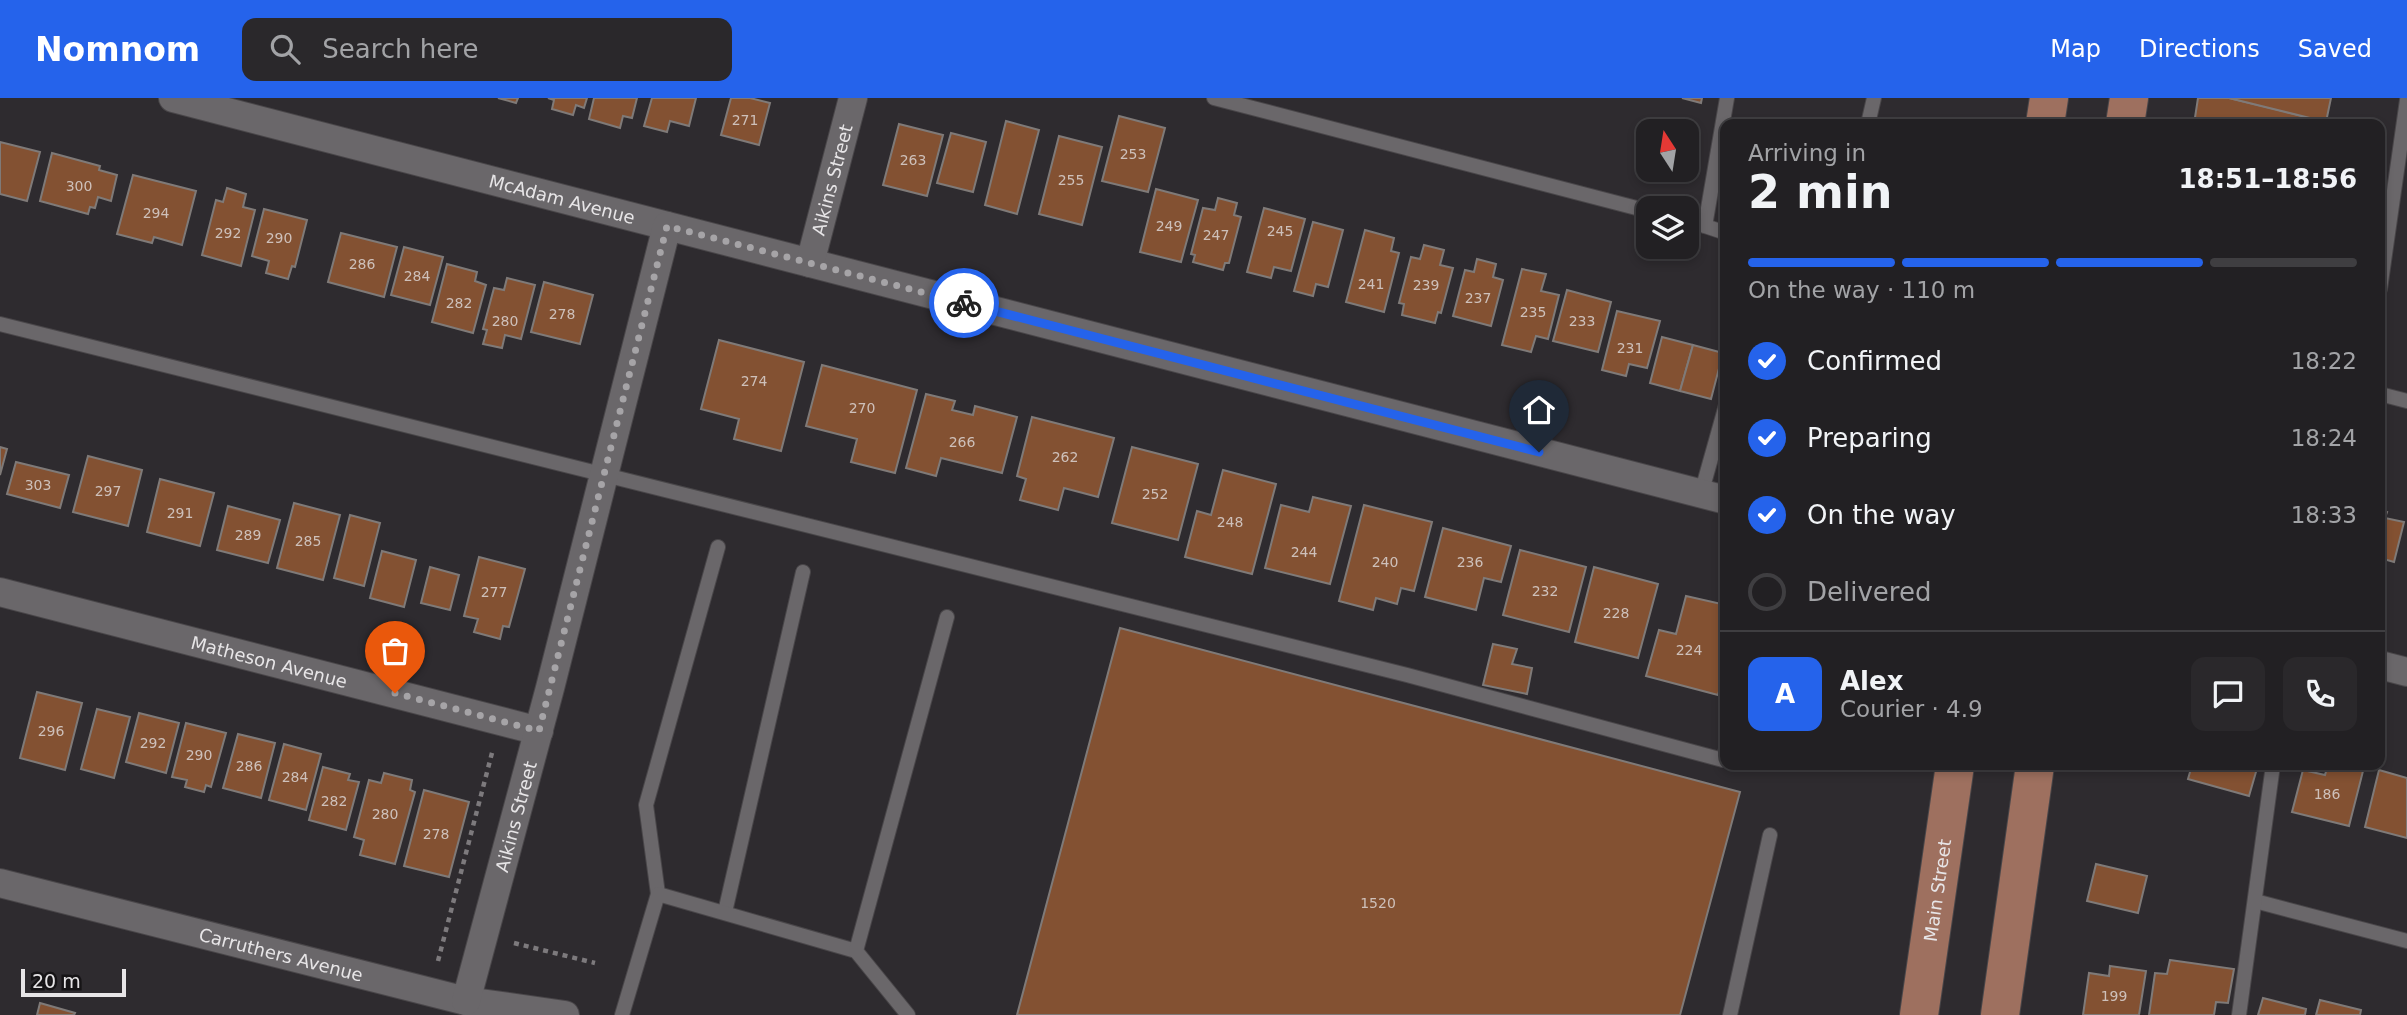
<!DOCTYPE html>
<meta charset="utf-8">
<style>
:root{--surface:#222023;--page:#2a282b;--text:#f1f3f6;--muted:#a2a3a6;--line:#3f3e41;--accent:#2563eb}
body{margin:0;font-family:"DejaVu Sans",sans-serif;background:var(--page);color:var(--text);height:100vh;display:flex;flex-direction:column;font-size:26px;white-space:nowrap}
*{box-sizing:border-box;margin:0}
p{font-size:23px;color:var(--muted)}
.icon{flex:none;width:38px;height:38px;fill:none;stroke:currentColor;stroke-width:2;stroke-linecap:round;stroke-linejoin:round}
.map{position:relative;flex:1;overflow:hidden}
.details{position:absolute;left:1720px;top:21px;width:665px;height:651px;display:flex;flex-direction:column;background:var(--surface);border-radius:14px;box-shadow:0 4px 10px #0003,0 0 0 2px var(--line)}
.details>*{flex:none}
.needle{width:46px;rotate:348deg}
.controls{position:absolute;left:1636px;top:21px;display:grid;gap:14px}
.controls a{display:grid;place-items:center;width:63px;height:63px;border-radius:14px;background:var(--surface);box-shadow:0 4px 10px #0003,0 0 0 2px var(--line);font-size:35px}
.scale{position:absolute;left:21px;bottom:18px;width:105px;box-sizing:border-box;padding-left:7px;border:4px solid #e7e5e7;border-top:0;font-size:19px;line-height:24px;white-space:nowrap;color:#e7e5e7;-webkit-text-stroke:5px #161416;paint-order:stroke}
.pin{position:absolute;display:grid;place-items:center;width:60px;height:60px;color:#fff;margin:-72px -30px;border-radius:50% 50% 50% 0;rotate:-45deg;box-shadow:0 0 7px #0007}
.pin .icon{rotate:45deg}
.courier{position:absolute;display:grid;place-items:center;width:70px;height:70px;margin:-35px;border:5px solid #2563eb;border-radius:50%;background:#fff;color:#222;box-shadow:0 2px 9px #0007}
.summary em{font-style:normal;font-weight:800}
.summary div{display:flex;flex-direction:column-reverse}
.summary{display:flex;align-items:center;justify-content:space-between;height:119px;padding:0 28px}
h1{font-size:46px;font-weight:800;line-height:52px}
.bar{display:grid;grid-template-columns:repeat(4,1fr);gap:10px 7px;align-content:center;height:84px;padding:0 28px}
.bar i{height:9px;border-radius:5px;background:var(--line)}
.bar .current{background:var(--accent)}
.bar p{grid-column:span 4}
.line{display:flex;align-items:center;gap:18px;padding:0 28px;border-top:2px solid var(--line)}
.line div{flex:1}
.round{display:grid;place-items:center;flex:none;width:74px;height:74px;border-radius:14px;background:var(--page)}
ol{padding:0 28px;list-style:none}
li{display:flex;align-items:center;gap:21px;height:77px}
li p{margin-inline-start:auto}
li .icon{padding:7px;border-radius:50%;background:var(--accent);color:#fff;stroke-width:4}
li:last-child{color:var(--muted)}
li i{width:38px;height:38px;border:4px solid var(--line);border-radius:50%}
header{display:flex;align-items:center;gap:42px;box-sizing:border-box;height:98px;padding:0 35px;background:var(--accent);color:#fff}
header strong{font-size:33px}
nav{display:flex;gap:38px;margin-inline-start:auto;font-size:24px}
.search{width:490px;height:63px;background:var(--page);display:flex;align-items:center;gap:18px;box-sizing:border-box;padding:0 24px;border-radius:14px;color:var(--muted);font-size:26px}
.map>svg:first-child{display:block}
</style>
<header>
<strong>Nomnom</strong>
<div class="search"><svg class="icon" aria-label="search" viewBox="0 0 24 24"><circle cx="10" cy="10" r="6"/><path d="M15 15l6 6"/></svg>Search here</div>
<nav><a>Map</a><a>Directions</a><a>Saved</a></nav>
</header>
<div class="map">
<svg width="2407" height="917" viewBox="0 0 2407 917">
<rect width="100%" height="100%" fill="#2e2b2f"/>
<g fill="#835132" stroke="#7f7a78" stroke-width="2">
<polygon points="498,0 518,0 516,5"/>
<polygon points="548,0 587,0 584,10 576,7 573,17 552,11 554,2"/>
<polygon points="594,0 637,0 632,20 623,18 620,30 589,21"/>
<polygon points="652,0 696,0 689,28 670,23 667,34 644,28"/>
<polygon points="731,0 750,0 770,5 759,47 721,37"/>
<polygon points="1682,0 1702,0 1701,5"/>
<polygon points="2198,0 2229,0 2336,26 2194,26"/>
<polygon points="2229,0 2331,0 2326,24"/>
<polygon points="1119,18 1165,30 1148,94 1102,83"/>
<polygon points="1006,23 1039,32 1017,116 985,107"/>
<polygon points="899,26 943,37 927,98 883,87"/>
<polygon points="951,35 986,44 973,94 937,85"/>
<polygon points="1059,38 1102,49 1082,127 1039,116"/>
<polygon points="0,44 40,54 27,103 0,96"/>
<polygon points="52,55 100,68 99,72 117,77 111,103 98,99 95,110 90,109 88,116 40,103"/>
<polygon points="133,77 196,93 182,147 154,139 152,145 117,136"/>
<polygon points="227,90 246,96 243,109 255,112 241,168 202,157 216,102 223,104"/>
<polygon points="1156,91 1198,102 1181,164 1140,154"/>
<polygon points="1218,100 1237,105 1234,117 1241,119 1229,165 1225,165 1223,172 1193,164 1195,157 1191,156 1203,110 1215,112"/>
<polygon points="1264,110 1305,121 1291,173 1274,169 1271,180 1247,174"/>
<polygon points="264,111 307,122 295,169 292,168 288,181 266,175 269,163 252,158"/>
<polygon points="1313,124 1343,132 1328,189 1316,186 1313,198 1294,193"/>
<polygon points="1365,132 1394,140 1391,153 1399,155 1384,214 1346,204"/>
<polygon points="341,135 397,149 384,199 328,184"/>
<polygon points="1424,147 1444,152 1440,167 1453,170 1441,215 1438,214 1435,225 1402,217 1404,206 1399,205 1411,159 1420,161"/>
<polygon points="404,149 443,159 430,207 391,197"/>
<polygon points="1477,161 1496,166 1493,179 1503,182 1491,228 1453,218 1465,172 1474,174"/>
<polygon points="447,166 477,174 475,183 486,187 473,235 432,224"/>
<polygon points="1522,171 1546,176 1541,193 1559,197 1548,241 1536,238 1531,254 1502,247"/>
<polygon points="507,180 535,187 521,241 505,237 502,250 483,246 487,232 483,231 494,190 504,192"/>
<polygon points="544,184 593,197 580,246 531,234"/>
<polygon points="1567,192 1611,204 1598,254 1553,243"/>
<polygon points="1617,213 1660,223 1647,270 1629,266 1626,278 1602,272"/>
<polygon points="1662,239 1693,247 1680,293 1650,285"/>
<polygon points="719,242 804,264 781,353 734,341 739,321 701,311"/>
<polygon points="1693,247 1723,255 1711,301 1680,293"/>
<polygon points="822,267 917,292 895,375 851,364 857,341 806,328"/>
<polygon points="926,296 955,303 952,312 973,317 975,308 1017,319 1002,375 941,360 936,378 906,370"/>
<polygon points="1032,319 1114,340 1098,399 1064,390 1058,412 1020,402 1026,381 1017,378"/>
<polygon points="0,349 7,351 0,377"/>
<polygon points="1132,349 1198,366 1178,442 1112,425"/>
<polygon points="88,358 142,372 128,428 73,414"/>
<polygon points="16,364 69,377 60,410 7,396"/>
<polygon points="1223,372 1276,386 1252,476 1185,459 1197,413 1211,417"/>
<polygon points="160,381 214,395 200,448 147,434"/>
<polygon points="1313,399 1351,408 1330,486 1265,470 1281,407 1309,414"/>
<polygon points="294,405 340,417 323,482 277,470"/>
<polygon points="1364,407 1432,424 1414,493 1401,490 1397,506 1376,500 1373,512 1339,503"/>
<polygon points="228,408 280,422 268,465 217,452"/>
<polygon points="2380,413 2387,414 2385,420 2404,424 2394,464 2380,460"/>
<polygon points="350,417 380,425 364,488 334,480"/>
<polygon points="1443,430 1511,448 1501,484 1484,480 1476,512 1425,499"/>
<polygon points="1520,452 1586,469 1569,534 1503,517"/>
<polygon points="382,453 416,462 404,509 370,500"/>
<polygon points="479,459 525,471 509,529 503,528 500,541 474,534 478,521 464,518"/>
<polygon points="430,469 459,477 450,512 421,505"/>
<polygon points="1594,469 1658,486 1638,560 1575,544"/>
<polygon points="1686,498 1726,507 1726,567 1718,597 1646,578 1659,532 1676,536"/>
<polygon points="1120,530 1740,694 1680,917 1017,917"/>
<polygon points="1493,546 1517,551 1512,566 1532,570 1527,596 1483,587"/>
<polygon points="37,594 82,605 65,672 20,660"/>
<polygon points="97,611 130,619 114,680 81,671"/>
<polygon points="139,615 179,625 166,675 126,664"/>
<polygon points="186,625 226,635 211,689 206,687 204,694 185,689 187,682 172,679"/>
<polygon points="238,636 275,645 261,700 223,690"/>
<polygon points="284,646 321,656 306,712 269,702"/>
<polygon points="2192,667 2258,667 2249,698 2188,681"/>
<polygon points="2328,667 2363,673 2349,728 2292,714 2303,672 2325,677"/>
<polygon points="323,669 350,676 348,682 359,684 346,732 309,722"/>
<polygon points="2379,672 2407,680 2407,740 2365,729"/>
<polygon points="384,675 412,682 410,692 415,694 395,766 360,757 364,742 354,739 369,682 381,685"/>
<polygon points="424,692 469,704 449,779 404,768"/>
<polygon points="2096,766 2147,778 2138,815 2087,803"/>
<polygon points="2170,862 2234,871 2228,905 2216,904 2214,917 2149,917 2155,875 2167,876"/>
<polygon points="2110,868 2146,873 2139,917 2083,917 2089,875 2109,878"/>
<polygon points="2263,900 2306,911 2305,917 2258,917"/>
<polygon points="2320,902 2361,912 2360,917 2316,917"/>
<polygon points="40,905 75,915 74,917 37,917"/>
</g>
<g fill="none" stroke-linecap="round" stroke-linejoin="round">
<g stroke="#494649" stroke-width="16">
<g id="lane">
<polyline points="1214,0 1648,113"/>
<polyline points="1868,26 1874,0"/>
<polyline points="1687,123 1705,128"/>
<polyline points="1726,135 1705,128 1727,0"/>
<polyline points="2380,191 2407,2"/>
<polyline points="0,226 1407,577 1723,662 1726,651"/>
<polyline points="2380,296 2407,303"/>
<polyline points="1701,396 1726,307"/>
<polyline points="658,796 646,707 718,449"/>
<polyline points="2255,803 2407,843"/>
<polyline points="725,814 803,474"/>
<polyline points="622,917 658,796 856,853"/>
<polyline points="908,917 856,853 947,519"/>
<polyline points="1730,917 1770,737"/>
<polyline points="2239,917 2273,667"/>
</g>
</g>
<g stroke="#494649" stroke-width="30">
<g id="street">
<path id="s1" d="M 173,0 L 1726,402"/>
<path id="s2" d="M 810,165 L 853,0"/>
<path id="s3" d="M 0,494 L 539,633"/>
<polyline points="2380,567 2407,574"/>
<path id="s4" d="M 0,785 L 466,903 L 565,917"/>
<path id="s5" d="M 466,903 L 550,590 L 667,128"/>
</g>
</g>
<g stroke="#494649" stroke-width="40">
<g id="primary">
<polyline points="2045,26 2049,0"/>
<polyline points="2125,26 2129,0"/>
<path id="s6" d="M 1919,917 L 1955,667"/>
<polyline points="2000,917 2035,667"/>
</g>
</g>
<g stroke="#7d7a7d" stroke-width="4.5" stroke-dasharray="5 5" stroke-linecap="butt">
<polyline points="514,845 595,865"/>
<polyline points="438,863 493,651"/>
</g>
<use href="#lane" stroke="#6a676a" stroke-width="14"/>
<use href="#street" stroke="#6a676a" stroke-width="28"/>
<use href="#primary" stroke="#9e705f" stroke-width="38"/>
</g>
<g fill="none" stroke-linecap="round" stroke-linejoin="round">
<polyline stroke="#a6a4a7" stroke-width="7" stroke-dasharray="0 12.6" points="395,595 539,633 667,128 964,205"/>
<polyline stroke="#2563eb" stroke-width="9" points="964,205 1539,354"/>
</g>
<g text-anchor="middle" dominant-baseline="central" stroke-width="6" stroke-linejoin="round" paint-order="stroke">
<g font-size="14" fill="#cec0ba">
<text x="745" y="22">271</text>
<text x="1133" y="56">253</text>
<text x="913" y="62">263</text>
<text x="1071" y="82">255</text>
<text x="79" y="88">300</text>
<text x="156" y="115">294</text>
<text x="1169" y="128">249</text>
<text x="1280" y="133">245</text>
<text x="228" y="135">292</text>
<text x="1216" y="137">247</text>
<text x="279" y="140">290</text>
<text x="362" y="166">286</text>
<text x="417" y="178">284</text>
<text x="1371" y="186">241</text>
<text x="1426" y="187">239</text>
<text x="1478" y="200">237</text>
<text x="459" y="205">282</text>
<text x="1533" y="214">235</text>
<text x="562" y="216">278</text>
<text x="505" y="223">280</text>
<text x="1582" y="223">233</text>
<text x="1630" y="250">231</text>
<text x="754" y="283">274</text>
<text x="862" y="310">270</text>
<text x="962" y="344">266</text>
<text x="1065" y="359">262</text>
<text x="38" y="387">303</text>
<text x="108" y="393">297</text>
<text x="1155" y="396">252</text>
<text x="180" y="415">291</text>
<text x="1230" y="424">248</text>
<text x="248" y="437">289</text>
<text x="308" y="443">285</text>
<text x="1304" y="454">244</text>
<text x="1385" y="464">240</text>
<text x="1470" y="464">236</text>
<text x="1545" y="493">232</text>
<text x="494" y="494">277</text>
<text x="1616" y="515">228</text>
<text x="1689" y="552">224</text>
<text x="51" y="633">296</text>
<text x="153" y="645">292</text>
<text x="199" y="657">290</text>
<text x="249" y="668">286</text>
<text x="295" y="679">284</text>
<text x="2327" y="696">186</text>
<text x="334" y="703">282</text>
<text x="385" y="716">280</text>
<text x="436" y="736">278</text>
<text x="1378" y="805">1520</text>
<text x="2114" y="898">199</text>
</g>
<g font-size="18" fill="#e7e5e7" stroke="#161416">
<text stroke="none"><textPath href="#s2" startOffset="86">Aikins Street</textPath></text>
<text stroke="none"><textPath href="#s1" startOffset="402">McAdam Avenue</textPath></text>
<text stroke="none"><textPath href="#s3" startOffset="278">Matheson Avenue</textPath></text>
<text stroke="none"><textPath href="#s5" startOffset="191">Aikins Street</textPath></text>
<text stroke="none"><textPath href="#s6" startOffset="126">Main Street</textPath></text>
<text stroke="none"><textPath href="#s4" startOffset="290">Carruthers Avenue</textPath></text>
</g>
</g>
</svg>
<div class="controls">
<a><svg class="needle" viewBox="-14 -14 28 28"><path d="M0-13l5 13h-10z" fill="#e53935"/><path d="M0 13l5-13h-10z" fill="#a2a3a6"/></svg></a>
<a><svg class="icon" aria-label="layers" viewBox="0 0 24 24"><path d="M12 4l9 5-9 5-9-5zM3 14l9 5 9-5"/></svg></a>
</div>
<div class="scale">20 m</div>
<div class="pin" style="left:395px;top:595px;background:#ea580c"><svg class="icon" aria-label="bag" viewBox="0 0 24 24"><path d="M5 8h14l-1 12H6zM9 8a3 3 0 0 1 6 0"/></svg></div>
<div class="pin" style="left:1539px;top:354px;background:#1f2937"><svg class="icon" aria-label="home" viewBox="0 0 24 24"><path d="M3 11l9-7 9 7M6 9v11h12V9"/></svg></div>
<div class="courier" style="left:964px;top:205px"><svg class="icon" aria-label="bike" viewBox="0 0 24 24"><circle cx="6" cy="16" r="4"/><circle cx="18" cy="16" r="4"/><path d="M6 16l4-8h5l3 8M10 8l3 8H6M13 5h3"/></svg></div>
<section class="details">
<div class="summary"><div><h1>2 min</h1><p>Arriving in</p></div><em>18:51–18:56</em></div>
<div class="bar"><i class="current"></i><i class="current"></i><i class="current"></i><i></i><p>On the way · 110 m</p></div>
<ol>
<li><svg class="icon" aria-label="check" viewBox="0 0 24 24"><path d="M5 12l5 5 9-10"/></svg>Confirmed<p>18:22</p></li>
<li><svg class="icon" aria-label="check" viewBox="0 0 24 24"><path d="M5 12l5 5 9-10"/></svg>Preparing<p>18:24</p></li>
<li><svg class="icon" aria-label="check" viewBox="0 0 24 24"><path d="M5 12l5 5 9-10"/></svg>On the way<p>18:33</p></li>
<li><i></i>Delivered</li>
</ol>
<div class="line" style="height:126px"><b class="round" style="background:var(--accent);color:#fff">A</b><div><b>Alex</b><p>Courier · 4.9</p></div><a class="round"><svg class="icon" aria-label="chat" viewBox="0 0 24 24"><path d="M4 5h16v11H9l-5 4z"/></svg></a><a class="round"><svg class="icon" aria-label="phone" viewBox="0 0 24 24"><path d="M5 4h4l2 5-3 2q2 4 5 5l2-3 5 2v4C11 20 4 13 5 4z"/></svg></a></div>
</section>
</div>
